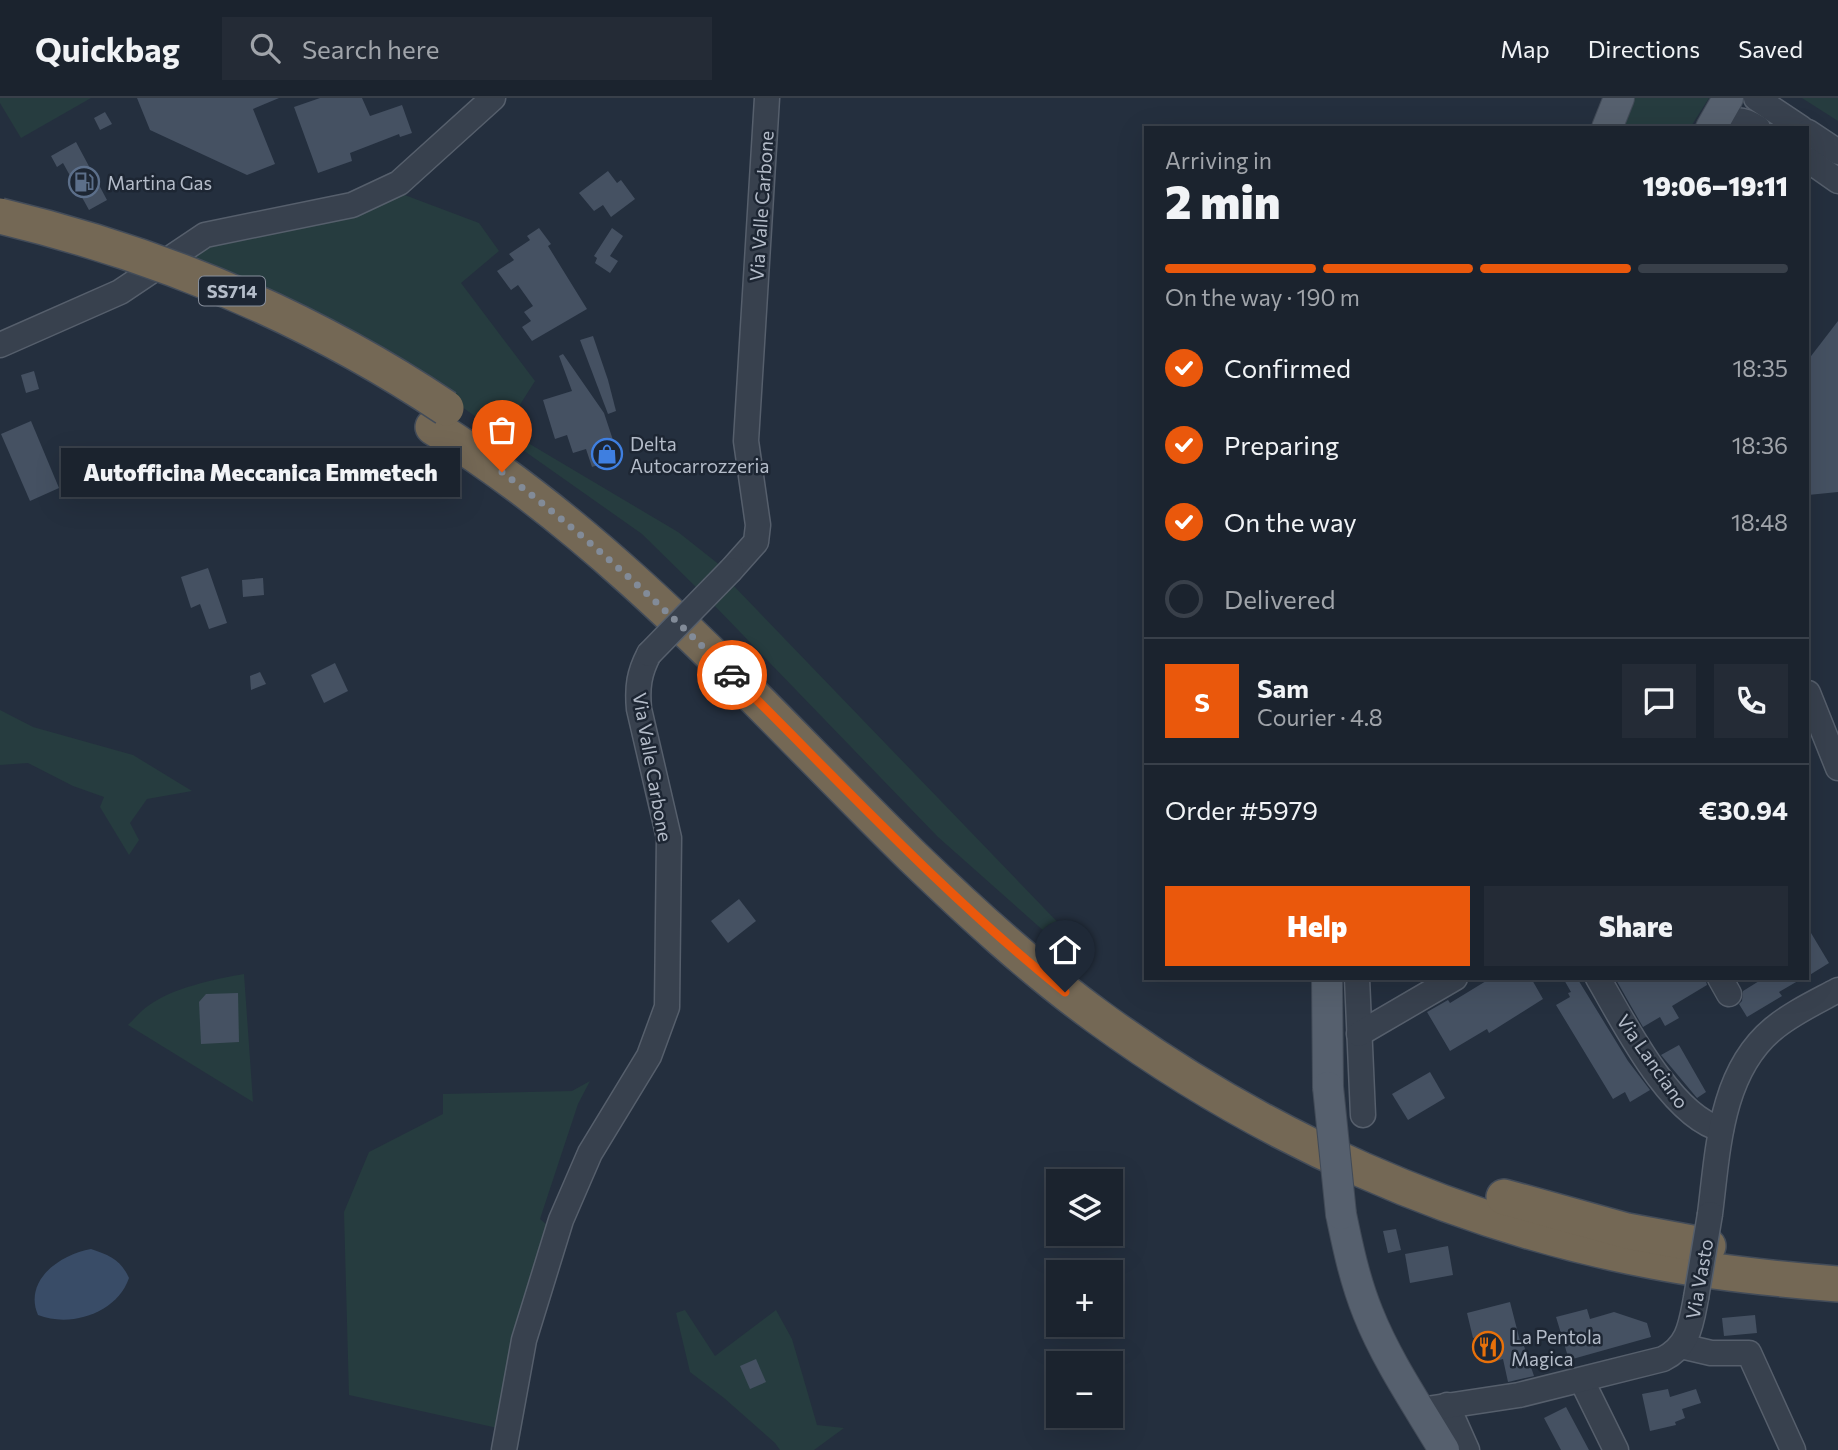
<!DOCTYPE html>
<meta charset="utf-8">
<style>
:root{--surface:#1b232e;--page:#242b36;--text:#f1f3f6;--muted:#a0a4aa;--line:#39404a;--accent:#ea580c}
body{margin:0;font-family:Commissioner,sans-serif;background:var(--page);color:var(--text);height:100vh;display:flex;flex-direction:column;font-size:26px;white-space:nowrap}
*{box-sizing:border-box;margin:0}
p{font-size:23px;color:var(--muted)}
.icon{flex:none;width:38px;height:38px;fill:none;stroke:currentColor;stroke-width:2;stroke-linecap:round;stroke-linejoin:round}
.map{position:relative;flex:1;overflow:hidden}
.side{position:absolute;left:1144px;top:28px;width:665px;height:854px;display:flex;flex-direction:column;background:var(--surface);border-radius:0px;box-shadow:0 7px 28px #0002,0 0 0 2px var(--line)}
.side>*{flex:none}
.tools{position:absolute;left:1046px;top:1071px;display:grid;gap:14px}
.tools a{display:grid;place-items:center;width:77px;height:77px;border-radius:0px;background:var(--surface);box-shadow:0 7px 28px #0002,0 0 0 2px var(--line);font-size:35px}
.pin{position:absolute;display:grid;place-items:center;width:60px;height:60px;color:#fff;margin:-72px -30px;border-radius:50% 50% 50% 0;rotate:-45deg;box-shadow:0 0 7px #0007}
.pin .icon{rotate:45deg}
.courier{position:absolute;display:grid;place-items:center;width:70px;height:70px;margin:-35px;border:5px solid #ea580c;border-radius:50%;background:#fff;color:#222;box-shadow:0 2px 9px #0007}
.bubble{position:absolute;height:49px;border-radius:0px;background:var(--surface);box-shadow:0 7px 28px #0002,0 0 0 2px var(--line);font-size:23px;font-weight:800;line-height:49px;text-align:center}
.headline em{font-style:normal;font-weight:800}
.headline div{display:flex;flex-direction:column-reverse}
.headline{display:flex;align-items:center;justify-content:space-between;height:119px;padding:0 21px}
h1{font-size:46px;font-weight:800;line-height:52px}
.bar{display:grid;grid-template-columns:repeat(4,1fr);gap:10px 7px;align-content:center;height:84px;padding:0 21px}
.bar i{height:9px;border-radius:5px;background:var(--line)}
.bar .active{background:var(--accent)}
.bar p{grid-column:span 4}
.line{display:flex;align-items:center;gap:18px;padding:0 21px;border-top:2px solid var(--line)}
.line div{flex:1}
.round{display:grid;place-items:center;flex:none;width:74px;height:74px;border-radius:0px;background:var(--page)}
ol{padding:0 21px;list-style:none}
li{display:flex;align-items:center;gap:21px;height:77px}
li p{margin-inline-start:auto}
li .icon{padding:7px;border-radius:50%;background:var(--accent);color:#fff;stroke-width:4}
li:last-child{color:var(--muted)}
li i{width:38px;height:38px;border:4px solid var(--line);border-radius:50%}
.cta{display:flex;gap:14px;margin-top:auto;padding:14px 21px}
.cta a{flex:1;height:80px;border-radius:0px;background:var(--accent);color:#fff;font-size:28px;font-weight:800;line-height:80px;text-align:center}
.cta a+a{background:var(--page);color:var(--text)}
header{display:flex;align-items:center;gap:42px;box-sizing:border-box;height:98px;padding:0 35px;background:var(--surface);border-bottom:2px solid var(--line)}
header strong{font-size:33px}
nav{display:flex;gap:38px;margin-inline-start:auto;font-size:24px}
.search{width:490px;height:63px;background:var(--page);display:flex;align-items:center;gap:18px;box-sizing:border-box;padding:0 24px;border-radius:0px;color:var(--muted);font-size:26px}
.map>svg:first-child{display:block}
</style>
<header>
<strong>Quickbag</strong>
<div class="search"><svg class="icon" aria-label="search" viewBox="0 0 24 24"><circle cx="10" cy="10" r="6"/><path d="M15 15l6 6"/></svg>Search here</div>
<nav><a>Map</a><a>Directions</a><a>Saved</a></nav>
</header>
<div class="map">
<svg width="1838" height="1352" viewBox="0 0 1838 1352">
<rect width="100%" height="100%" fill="#242f3e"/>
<g fill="#263c3f">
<polygon points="0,0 91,0 21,40 0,5"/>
<polygon points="1633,0 1709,0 1690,30 1622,30"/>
<polygon points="1802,0 1838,0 1838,23"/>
<polygon points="402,96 479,125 499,153 461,185 535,283 507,327 518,339 678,434 721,468 698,491 642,436 462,309 181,159 211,145"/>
<polygon points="731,485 1067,834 1078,841 1073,859 938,739 712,505"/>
<polygon points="0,612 33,629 133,657 192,693 147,701 130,725 139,742 129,757 100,709 104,699 73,688 28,665 0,667"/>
<path d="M 244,876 L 253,1004 L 128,927 C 134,921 141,913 148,908 C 172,890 215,881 244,876 Z"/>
<polygon points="590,983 578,1006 540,1121 552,1131 502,1331 349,1297 344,1114 369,1054 443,1016 443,996 572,993"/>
<polygon points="685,1212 715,1258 776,1212 792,1241 817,1327 844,1330 814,1352 780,1352 775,1345 724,1300 690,1274 676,1215"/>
</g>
<path fill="#394c67" d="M 91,1151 C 109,1157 121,1162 129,1180 C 117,1215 71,1230 38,1217 C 23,1182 61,1156 91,1151 Z"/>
<g fill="#455162">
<polygon points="137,0 279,0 253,11 275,66 247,77 150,32"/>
<polygon points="320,0 362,0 370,18 402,7 412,35 400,39 399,36 350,55 352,63 318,75 294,9"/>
<polygon points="105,14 112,26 100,32 94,20"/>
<polygon points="76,44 107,102 89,112 63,65 57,69 51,58"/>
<polygon points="608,73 617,85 621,82 635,101 611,119 603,107 594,113 579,95"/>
<polygon points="539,130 551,146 548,148 587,211 532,243 522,229 531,223 524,214 533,208 518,187 511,192 497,173 514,162 509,156 530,142 527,138"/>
<polygon points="612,130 623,138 610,158 618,163 610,175 595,165 597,160 594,158"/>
<polygon points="1838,223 1838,394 1808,397 1808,262"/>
<polygon points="593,238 608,282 616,313 608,316 580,242"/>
<polygon points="563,256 604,315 619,360 592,369 586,351 573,355 567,337 555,341 543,302 572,293 559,258"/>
<polygon points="34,273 39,291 26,295 21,277"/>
<polygon points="31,323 59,390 30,403 1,336"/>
<polygon points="208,470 227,525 209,531 200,506 191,510 181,479"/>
<polygon points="263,480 264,497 243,499 242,482"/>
<polygon points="335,565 348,593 324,605 311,577"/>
<polygon points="260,574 266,586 251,592 250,578"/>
<polygon points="739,801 756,823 728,845 711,823"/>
<polygon points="1808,830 1829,865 1808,878"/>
<polygon points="1491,880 1531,880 1543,901 1489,935 1487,931 1450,953 1427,914 1448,902 1450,905"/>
<polygon points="1563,880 1577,880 1628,963 1650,992 1630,1004 1625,994 1613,1001 1556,907 1570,899 1568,895 1571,894"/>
<polygon points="1615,880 1705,880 1707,887 1672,908 1679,920 1665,928 1660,919 1643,929"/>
<polygon points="1764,880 1803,880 1779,894 1782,898 1747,919 1739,906 1742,903 1743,893"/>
<polygon points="238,895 239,944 201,946 199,904 206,896"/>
<polygon points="1679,947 1706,994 1697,1000 1661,957"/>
<polygon points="1430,974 1445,1000 1408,1022 1392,996"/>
<polygon points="1396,1131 1401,1152 1388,1155 1383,1133"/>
<polygon points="1448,1148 1453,1177 1410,1185 1405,1156"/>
<polygon points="1510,1204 1520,1243 1522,1242 1534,1278 1508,1284 1503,1261 1489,1265 1482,1238 1473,1240 1467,1215"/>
<polygon points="1587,1211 1590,1221 1614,1214 1647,1225 1651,1239 1569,1262 1556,1219"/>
<polygon points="1755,1217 1757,1235 1724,1238 1722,1220"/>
<polygon points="756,1261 766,1284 750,1291 740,1268"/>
<polygon points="1668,1291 1670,1299 1696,1291 1701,1305 1682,1311 1685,1320 1675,1324 1676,1327 1650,1333 1642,1296"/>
<polygon points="1566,1309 1589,1352 1561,1352 1544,1320"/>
</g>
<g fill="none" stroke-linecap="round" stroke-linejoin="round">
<g stroke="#565f6c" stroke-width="27">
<g id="minor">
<polyline points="1756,0 1801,30"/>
<path d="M 1718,30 C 1733,19 1743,20 1758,30"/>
<polyline points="1808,34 1838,54"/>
<polyline points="1808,62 1838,83"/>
<polyline points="0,247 120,194 205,137 352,107 399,85 493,0"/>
<polyline points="731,472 756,444 758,427 746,343 767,0"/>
<polyline points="1808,595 1838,670"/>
<polyline points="1357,880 1363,1017"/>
<path d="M 1598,880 C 1623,923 1671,1019 1721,1031"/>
<polyline points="1720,880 1729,896"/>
<polyline points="1359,936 1455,880"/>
<path d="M 1710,1116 C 1718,1053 1720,975 1773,931 C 1792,915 1816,904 1838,892"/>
<polyline points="1681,1248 1711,1255 1749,1255 1793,1352"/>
<polyline points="1582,1283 1616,1352"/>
<polyline points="1447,1307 1467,1352"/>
<path d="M 1420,1312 L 1519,1297 L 1663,1261 C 1689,1248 1691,1226 1696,1200"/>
<path d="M 504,1352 L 524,1242 L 561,1122 L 590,1055 L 649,958 L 667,909 L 669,740 L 639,611 C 637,589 639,575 649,556"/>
</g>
</g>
<g stroke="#414a57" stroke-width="32">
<g id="major">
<polyline points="1607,30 1619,0"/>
<polyline points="1711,30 1728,0"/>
<polyline points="1327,880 1328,989"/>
<path d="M 1341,1116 C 1348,1150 1355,1183 1368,1215 C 1387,1263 1418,1308 1444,1352"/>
</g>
</g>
<g stroke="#434c59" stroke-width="38">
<g id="highway">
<path d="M 433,329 C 617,443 759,608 912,758 C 971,815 1032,871 1098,919 C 1261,1038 1454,1126 1653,1163 C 1714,1175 1776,1181 1838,1186"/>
<polyline points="1504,1099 1627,1133 1708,1148"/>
</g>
</g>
<use href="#minor" stroke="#38414e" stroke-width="24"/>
<use href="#major" stroke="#56606e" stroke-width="30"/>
<use href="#highway" stroke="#746855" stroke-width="35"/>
<g stroke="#565f6c" stroke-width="27" stroke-linecap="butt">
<g id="minor-bridge">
<polyline points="649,556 731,472"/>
<polyline points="1696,1200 1710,1116"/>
</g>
</g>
<g stroke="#414a57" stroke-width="32" stroke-linecap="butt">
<polyline id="major-bridge" points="1328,989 1341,1116"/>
</g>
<g stroke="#434c59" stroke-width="38" stroke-linecap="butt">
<path id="highway-bridge" d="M 0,118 C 159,156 310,219 446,310"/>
</g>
<use href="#minor-bridge" stroke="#38414e" stroke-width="24"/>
<use href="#major-bridge" stroke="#56606e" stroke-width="30"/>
<use href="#highway-bridge" stroke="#746855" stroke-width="35"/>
</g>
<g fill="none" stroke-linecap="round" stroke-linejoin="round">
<path stroke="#828b98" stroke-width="7" stroke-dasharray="0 12.6" d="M 502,374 C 584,436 659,505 732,577"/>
<path stroke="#ea580c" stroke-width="9" d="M 732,577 C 841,685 945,798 1065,894"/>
</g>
<defs>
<g id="fuel-ring" transform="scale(1.575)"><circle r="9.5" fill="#1d2633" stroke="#5c6f8a" stroke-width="1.5"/><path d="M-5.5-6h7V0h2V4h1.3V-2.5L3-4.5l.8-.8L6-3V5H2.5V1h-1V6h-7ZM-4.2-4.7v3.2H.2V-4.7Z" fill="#5c6f8a"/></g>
<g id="shop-ring" transform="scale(1.575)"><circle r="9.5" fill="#1d2633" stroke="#3f7fe0" stroke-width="1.5"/><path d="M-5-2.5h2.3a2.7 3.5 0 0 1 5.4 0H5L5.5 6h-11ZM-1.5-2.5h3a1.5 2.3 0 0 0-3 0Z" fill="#3f7fe0"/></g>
<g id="restaurant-ring" transform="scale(1.575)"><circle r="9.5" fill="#1d2633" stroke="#e8710a" stroke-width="1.5"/><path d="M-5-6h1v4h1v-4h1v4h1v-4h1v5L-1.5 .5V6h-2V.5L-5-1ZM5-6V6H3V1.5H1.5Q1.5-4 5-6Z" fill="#e8710a"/></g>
</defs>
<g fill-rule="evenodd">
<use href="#fuel-ring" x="84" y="84"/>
<use href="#shop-ring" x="607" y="356"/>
<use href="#restaurant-ring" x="1488" y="1249"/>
</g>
<g text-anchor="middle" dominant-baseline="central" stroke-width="5" stroke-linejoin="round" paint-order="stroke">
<rect fill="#1d2633" stroke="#878f9c" stroke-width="2" x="199" y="178.5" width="66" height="29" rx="5"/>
<g font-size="18" font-weight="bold" fill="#b4bcc9">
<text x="232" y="193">SS714</text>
</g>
<g font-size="19" fill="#b4bcc9" stroke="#1d2633" text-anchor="start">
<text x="107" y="84">Martina Gas</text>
<text x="630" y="345">Delta<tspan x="630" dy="22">Autocarrozzeria</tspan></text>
<text x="1511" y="1238">La Pentola<tspan x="1511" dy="22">Magica</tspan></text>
</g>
<g font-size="19" fill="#b4bcc9" stroke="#1d2633">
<text transform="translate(761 108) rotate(-86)">Via Valle Carbone</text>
<text transform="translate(653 669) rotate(80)">Via Valle Carbone</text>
<text transform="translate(1653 963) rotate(55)">Via Lanciano</text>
<text transform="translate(1699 1181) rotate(-80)">Via Vasto</text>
</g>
</g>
</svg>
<div class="tools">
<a><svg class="icon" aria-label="layers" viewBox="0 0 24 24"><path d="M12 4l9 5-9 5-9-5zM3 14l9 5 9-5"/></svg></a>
<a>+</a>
<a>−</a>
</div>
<div class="pin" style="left:502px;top:374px;background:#ea580c"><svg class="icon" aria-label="bag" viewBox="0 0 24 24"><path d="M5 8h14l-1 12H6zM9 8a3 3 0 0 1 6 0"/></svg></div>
<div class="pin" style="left:1065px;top:894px;background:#1f2937"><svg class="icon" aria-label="home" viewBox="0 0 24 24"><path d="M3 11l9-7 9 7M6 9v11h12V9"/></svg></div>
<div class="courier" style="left:732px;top:577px"><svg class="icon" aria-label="car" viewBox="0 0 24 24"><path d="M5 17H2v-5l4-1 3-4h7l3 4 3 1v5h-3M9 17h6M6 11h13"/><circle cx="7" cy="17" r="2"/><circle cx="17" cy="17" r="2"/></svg></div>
<div class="bubble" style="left:61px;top:350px;width:399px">Autofficina Meccanica Emmetech</div>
<section class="side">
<div class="headline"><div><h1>2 min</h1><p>Arriving in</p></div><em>19:06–19:11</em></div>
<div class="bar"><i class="active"></i><i class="active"></i><i class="active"></i><i></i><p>On the way · 190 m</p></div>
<ol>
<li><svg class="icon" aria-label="check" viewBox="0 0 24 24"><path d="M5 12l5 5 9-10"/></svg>Confirmed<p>18:35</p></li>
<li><svg class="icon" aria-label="check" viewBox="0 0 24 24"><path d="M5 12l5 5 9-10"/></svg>Preparing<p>18:36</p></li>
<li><svg class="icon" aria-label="check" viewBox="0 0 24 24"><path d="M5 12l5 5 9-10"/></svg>On the way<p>18:48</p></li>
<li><i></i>Delivered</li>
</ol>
<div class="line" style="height:126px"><b class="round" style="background:var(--accent);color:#fff">S</b><div><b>Sam</b><p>Courier · 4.8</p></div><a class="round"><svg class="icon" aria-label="chat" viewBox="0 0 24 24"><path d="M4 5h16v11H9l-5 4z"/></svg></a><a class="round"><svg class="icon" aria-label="phone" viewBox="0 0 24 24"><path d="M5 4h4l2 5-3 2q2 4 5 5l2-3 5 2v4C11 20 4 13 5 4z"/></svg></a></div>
<div class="line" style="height:91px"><div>Order #5979</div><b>€30.94</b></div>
<div class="cta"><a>Help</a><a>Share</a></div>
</section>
</div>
